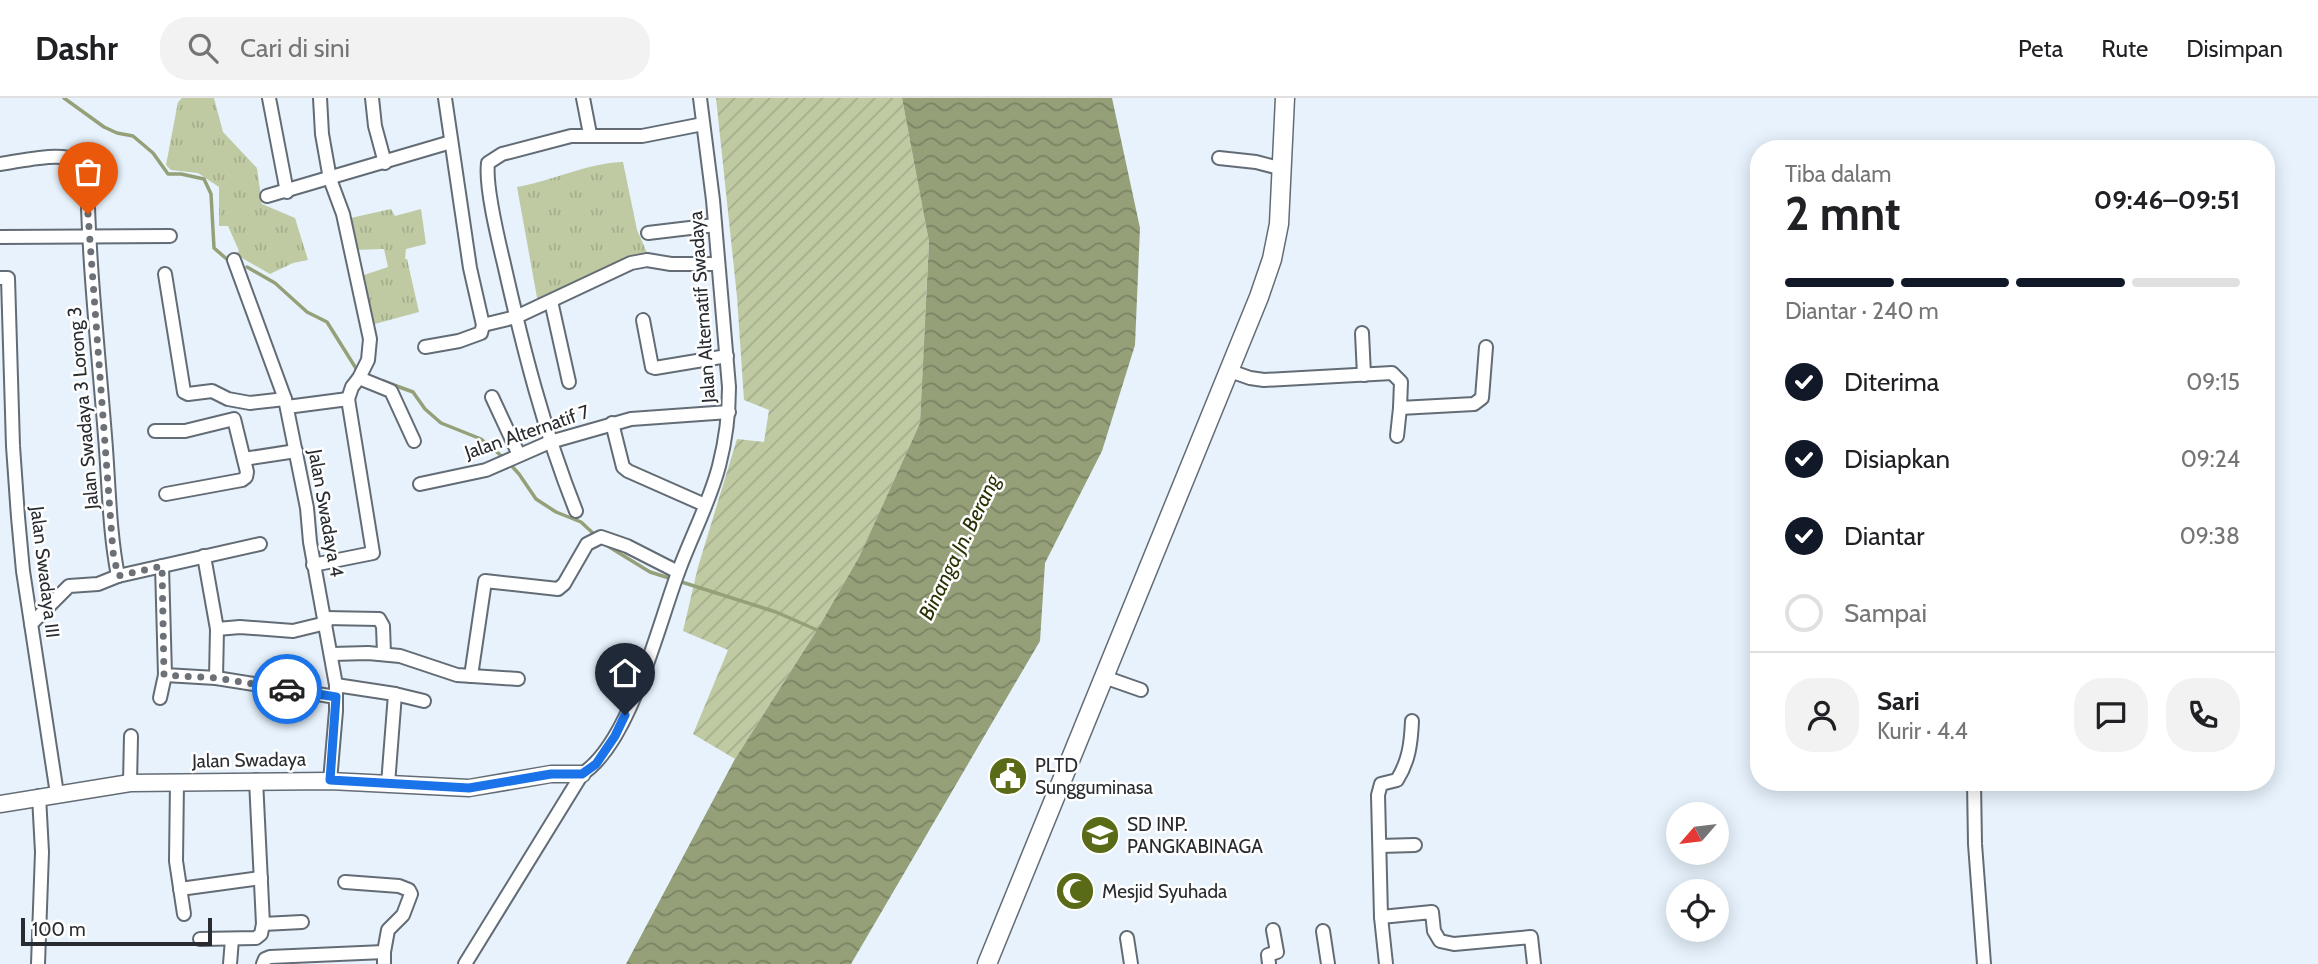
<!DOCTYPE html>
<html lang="id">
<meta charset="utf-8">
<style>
:root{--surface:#fff;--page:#f2f2f2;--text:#202124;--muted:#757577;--line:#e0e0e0;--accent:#111827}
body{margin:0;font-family:Cabin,sans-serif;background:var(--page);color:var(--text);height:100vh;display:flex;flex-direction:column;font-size:26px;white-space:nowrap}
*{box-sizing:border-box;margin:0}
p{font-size:23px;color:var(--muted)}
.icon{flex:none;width:38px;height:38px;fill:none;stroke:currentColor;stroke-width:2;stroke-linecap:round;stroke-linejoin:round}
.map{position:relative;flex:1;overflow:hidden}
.drawer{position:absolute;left:1750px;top:42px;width:525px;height:651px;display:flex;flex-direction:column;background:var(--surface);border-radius:28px;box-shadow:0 4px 18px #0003}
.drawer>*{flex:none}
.needle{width:46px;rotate:242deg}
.controls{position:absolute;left:1666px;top:704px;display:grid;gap:14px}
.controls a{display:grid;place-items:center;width:63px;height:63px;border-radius:50%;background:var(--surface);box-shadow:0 4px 18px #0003;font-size:35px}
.scale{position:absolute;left:21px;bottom:18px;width:191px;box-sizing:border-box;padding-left:7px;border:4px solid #282c30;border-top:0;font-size:19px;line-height:24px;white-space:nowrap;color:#282c30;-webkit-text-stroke:5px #fefefe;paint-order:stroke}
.pin{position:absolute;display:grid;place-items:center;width:60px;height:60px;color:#fff;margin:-72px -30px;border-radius:50% 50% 50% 0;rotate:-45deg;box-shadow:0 0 7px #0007}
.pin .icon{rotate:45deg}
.courier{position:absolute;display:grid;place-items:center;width:70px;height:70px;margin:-35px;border:5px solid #1a73e8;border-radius:50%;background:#fff;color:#222;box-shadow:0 2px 9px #0007}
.summary em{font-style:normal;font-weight:800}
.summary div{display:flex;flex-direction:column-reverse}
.summary{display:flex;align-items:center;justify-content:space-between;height:119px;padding:0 35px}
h1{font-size:46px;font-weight:800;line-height:52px}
.bar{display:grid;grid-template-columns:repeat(4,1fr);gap:10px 7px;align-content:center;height:84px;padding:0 35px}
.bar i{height:9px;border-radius:5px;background:var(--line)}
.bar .on{background:var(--accent)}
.bar p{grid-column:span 4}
.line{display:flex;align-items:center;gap:18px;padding:0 35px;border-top:2px solid var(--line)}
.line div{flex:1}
.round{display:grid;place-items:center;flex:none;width:74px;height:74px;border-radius:28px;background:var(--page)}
ol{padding:0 35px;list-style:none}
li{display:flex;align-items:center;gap:21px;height:77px}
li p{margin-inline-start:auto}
li .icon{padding:7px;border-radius:50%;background:var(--accent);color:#fff;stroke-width:4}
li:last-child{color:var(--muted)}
li i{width:38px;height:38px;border:4px solid var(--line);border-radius:50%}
header{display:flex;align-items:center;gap:42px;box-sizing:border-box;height:98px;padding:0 35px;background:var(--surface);border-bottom:2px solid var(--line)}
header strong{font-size:33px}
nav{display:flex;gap:38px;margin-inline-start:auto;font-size:24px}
.search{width:490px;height:63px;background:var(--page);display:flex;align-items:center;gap:18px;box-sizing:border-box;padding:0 24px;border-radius:28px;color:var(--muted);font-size:26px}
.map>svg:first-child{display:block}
</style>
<header>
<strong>Dashr</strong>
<div class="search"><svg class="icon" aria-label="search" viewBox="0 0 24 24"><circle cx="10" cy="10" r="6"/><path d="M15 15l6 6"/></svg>Cari di sini</div>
<nav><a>Peta</a><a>Rute</a><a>Disimpan</a></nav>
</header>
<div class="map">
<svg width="2318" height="866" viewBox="0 0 2318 866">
<defs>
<pattern id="grass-tufts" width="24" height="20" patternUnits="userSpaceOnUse" patternTransform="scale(1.75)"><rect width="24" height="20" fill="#bfcaa3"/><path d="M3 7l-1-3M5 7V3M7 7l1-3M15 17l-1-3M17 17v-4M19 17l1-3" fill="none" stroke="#a4ae8d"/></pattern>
<pattern id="garden-furrows" width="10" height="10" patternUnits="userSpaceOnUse" patternTransform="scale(1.75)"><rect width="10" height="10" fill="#bfcaa3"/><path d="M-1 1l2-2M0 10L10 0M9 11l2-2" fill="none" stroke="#a4ae8d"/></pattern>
<pattern id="water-waves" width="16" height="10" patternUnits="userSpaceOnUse" patternTransform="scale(1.75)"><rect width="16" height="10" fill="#95a079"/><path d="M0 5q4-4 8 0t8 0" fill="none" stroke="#7a8364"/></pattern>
</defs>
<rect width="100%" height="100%" fill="#e7f2fc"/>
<g fill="url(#grass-tufts)">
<polygon points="182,0 214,0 223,34 257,70 262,106 295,120 308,162 293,165 270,176 235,156 239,153 228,128 219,128 219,89 198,75 171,72 166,67 178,4"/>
<path d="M 623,64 L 637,132 L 649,159 L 538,205 L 517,89 C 552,83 587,65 623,64 Z"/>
<polygon points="391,111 395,118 421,111 426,146 406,151 405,161 407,161 419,214 371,227 361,178 388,169 384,151 354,152 346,121"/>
</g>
<polygon fill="url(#garden-furrows)" points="716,0 902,0 929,144 920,325 859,459 817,532 735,661 693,636 728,552 683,533 698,469 737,341 764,344 769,312 744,302 737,199"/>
<polygon fill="url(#water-waves)" points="902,0 1112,0 1140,130 1135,247 1102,353 1045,465 1040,543 851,866 626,866 735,661 817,532 859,459 920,325 929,144"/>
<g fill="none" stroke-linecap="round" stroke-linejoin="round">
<g stroke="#95a079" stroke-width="3.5">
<polyline points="64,0 104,29 117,35 133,38 153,55 168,76 181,76 204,81 211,96 214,150 229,163"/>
<polyline points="247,169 275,185 307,214 327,224 357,272"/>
<polyline points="383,283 413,294 425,311 441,325 481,341 504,360"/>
<polyline points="509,365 519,376 536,401 556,414 581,424 595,437"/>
<polyline points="606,447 650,474 776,514 817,532"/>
</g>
<g stroke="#636c75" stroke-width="16">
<g id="minor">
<polyline points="269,0 287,94"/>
<polyline points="320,0 322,36 330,81 343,116 370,241 368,262 359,280 352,289 348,301"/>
<polyline points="372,0 375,28 385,65"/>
<polyline points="445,0 470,170 483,227 516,219 631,165 647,162 671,166 718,166"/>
<polyline points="583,0 590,36"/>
<polyline points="1219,60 1256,64 1283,71"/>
<path d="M 0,66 C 24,63 72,49 87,70 C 88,160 98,249 105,338 C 109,385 109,432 118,478"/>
<polyline points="267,98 451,44"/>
<polyline points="648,135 715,127"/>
<polyline points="0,139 170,138"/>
<polyline points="234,162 285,301 307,410 310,444 336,587 336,613 330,683"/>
<polyline points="165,176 184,294 188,296 212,293 228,301 250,305 285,301"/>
<polyline points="0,180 8,180 13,348 18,419 23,473 57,696"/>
<polyline points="551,203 569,284"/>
<polyline points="643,222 652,269 655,270 727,258"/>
<polyline points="1362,235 1364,277"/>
<polyline points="425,249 459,243 481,235 483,227"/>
<polyline points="1230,273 1250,280 1264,282 1392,275 1401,284 1400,310 1474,306 1482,300 1486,249"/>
<polyline points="359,280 391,293 414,343"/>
<polyline points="492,299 519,357"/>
<polyline points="287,309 348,301 373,455 313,467"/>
<polyline points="612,325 623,369 628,373 705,407"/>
<polyline points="155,333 185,333 234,321 247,374 246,379 242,382 166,396"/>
<polyline points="1397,338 1400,310"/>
<polyline points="244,361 296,353"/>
<polyline points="420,386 486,372 550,344 631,321 729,314"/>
<path d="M 576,413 C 544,333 523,250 504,166 C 498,141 485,88 488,65 L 502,56 L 571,38 L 642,38 L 703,26"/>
<polyline points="204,458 217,531 240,529 293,533 326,525"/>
<polyline points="162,468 165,577 216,580 336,599"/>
<polyline points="325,520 379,521 383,528 384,556"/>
<polyline points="31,526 69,488 98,486 118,478 260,446"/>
<polyline points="332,556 368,555 400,558 457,577 518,581"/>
<polyline points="471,578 485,483 558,491 564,486 587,446 601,439 627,448 678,474"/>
<polyline points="1104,579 1141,592"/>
<polyline points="216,580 217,531"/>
<polyline points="336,587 395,596 388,686"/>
<polyline points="395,596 424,603"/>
<polyline points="160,600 165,577"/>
<polyline points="177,684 176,763 184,816"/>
<polyline points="1974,684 1975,746 1984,866"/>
<polyline points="130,685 131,638"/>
<polyline points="1380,748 1415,747"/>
<polyline points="345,784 399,788 409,792 411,796 403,817 388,832 384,854 384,866"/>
<polyline points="180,791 261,780"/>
<path d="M 1381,819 L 1378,697 L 1381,686 L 1397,682 C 1409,663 1411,645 1412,623"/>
<polyline points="263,826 302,824"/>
<polyline points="1323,833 1328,866"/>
<polyline points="1127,840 1131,866"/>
<polyline points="200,841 256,840 261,836 263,826 256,682"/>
<polyline points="38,866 42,754 39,698"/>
<polyline points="230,866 232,841"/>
<polyline points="263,866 265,861 270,859 384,854"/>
<path d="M 465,866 L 582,676 C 631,644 658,527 679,472 C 692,437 710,403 719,368 C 726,341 729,316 729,289 L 713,102 L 700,0"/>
<polyline points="1269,866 1268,857 1277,854 1273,832"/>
<polyline points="1386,866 1381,819 1432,814 1434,833 1440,843 1454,846 1531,839 1534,866"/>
</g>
</g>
<g stroke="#636c75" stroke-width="19">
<polyline id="tertiary" points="0,706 130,685 330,683 469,690 551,676 582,676"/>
</g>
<g stroke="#636c75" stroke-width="21">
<polyline id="secondary" points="987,866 1259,199 1272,161 1279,126 1285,0"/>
</g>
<use href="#minor" stroke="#fff" stroke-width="12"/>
<use href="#tertiary" stroke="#fff" stroke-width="16"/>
<use href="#secondary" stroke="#fff" stroke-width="18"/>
</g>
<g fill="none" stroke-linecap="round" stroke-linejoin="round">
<polyline stroke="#6b7177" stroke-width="7" stroke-dasharray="0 12.6" points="88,116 113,454 118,478 162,468 164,577 216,580 287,591"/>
<polyline stroke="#1a73e8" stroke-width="9" points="287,591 336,599 330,682 469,690 551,676 582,676 596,666 615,638 625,617"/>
</g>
<defs>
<g id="civic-disc" transform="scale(2.0125)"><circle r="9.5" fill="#5a6b17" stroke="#fefefe"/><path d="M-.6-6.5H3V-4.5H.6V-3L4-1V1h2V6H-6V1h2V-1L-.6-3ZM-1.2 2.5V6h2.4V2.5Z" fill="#fff"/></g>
<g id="school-disc" transform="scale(2.0125)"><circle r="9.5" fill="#5a6b17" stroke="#fefefe"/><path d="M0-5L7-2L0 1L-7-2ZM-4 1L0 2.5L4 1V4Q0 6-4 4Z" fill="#fff"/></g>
<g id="mosque-disc" transform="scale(2.0125)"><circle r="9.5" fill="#5a6b17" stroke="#fefefe"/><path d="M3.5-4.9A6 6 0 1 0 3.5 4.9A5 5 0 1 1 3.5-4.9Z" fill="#fff"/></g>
</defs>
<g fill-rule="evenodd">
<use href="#civic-disc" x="1008" y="678"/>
<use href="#school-disc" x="1100" y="737"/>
<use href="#mosque-disc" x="1075" y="793"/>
</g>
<g text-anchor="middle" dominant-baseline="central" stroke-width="5" stroke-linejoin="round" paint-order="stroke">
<g font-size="19" fill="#282c30" stroke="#fefefe">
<text transform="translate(702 209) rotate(-94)">Jalan Alternatif Swadaya</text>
<text transform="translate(83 310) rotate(-95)">Jalan Swadaya 3 Lorong 3</text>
<text transform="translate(527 334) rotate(-19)">Jalan Alternatif 7</text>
<text transform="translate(326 415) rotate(80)">Jalan Swadaya 4</text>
<text transform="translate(45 474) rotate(83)">Jalan Swadaya III</text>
<text transform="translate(249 662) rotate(-1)">Jalan Swadaya</text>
</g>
<g font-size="19" fill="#282c30" stroke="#fefefe" text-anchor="start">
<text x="1035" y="667">PLTD<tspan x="1035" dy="22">Sungguminasa</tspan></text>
<text x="1127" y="726">SD INP.<tspan x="1127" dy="22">PANGKABINAGA</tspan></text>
<text x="1102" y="793">Mesjid Syuhada</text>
</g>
<g font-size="21" font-style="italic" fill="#293202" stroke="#fefefe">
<text transform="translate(959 449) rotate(-64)">Binanga Jn. Berang</text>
</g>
</g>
</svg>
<div class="controls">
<a><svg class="needle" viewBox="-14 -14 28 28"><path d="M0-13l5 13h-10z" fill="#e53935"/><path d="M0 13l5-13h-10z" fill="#757577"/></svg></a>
<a><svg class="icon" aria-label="locate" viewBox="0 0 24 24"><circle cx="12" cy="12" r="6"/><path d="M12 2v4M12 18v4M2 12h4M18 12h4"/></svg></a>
</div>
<div class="scale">100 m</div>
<div class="pin" style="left:88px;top:116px;background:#ea580c"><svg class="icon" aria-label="bag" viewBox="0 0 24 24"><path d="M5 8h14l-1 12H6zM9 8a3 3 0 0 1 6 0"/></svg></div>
<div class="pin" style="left:625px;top:617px;background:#1f2937"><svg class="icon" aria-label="home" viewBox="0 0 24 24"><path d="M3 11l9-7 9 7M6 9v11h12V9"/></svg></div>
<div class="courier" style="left:287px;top:591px"><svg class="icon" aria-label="car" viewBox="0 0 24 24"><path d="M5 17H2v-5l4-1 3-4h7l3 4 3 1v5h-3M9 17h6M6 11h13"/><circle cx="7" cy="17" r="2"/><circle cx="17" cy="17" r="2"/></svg></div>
<section class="drawer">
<div class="summary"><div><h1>2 mnt</h1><p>Tiba dalam</p></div><em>09:46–09:51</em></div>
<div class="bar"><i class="on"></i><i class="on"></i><i class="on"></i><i></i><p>Diantar · 240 m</p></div>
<ol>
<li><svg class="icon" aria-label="check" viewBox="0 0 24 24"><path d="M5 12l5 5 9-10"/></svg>Diterima<p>09:15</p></li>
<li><svg class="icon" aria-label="check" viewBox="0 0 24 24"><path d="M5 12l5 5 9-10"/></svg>Disiapkan<p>09:24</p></li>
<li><svg class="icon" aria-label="check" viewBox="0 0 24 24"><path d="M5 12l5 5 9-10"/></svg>Diantar<p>09:38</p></li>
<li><i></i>Sampai</li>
</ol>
<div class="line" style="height:126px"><a class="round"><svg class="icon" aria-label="person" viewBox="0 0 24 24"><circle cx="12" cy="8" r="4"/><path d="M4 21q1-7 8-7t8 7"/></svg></a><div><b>Sari</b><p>Kurir · 4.4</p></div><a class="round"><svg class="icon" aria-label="chat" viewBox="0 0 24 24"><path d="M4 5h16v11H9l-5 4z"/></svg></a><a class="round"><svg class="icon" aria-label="phone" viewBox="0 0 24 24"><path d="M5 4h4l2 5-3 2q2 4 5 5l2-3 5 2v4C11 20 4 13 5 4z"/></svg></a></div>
</section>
</div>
